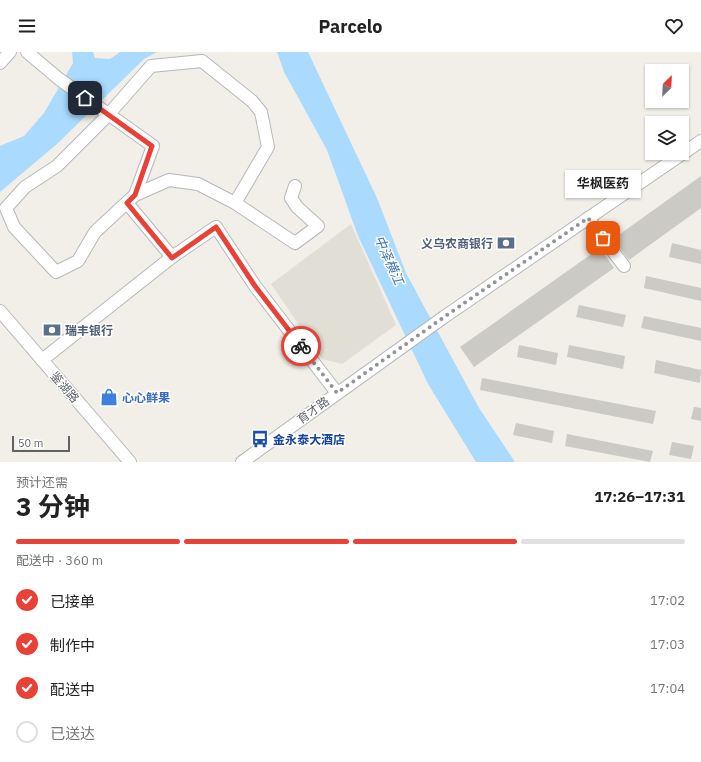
<!DOCTYPE html>
<html lang="zh">
<meta charset="utf-8">
<style>
:root{--surface:#fff;--page:#f2f2f2;--text:#222;--muted:#767676;--line:#e0e0e0;--accent:#e94135}
body{margin:0;font-family:"IBM Plex Sans","Noto Sans SC",sans-serif;background:var(--page);color:var(--text);height:100vh;display:flex;flex-direction:column;font-size:15px;white-space:nowrap}
*{box-sizing:border-box;margin:0}
p{font-size:13px;color:var(--muted)}
.icon{flex:none;width:22px;height:22px;fill:none;stroke:currentColor;stroke-width:2;stroke-linecap:round;stroke-linejoin:round}
.map{position:relative;height:410px;overflow:hidden}
.drawer{display:flex;flex-direction:column;background:var(--surface);flex:1}
.drawer>*{flex:none}
.needle{width:26px;rotate:24deg}
.buttons{position:absolute;left:645px;top:12px;display:grid;gap:8px}
.buttons a{display:grid;place-items:center;width:44px;height:44px;border-radius:0px;background:var(--surface);box-shadow:0 1px 3px #0004;font-size:20px}
.scale{position:absolute;left:12px;bottom:10px;width:58px;box-sizing:border-box;padding-left:4px;border:2px solid #5f6368;border-top:0;font-size:11px;line-height:14px;white-space:nowrap;color:#5f6368;-webkit-text-stroke:3px #fff;paint-order:stroke}
.pin{position:absolute;display:grid;place-items:center;width:34px;height:34px;color:#fff;margin:-17px;border-radius:8px;box-shadow:0 2px 6px #0006}
.courier{position:absolute;display:grid;place-items:center;width:40px;height:40px;margin:-20px;border:3px solid #e94135;border-radius:50%;background:#fff;color:#222;box-shadow:0 1px 5px #0007}
.bubble{position:absolute;height:28px;border-radius:0px;background:var(--surface);box-shadow:0 1px 3px #0004;font-size:13px;font-weight:700;line-height:28px;text-align:center}
.headline em{font-style:normal;font-weight:700}
.headline div{display:flex;flex-direction:column-reverse}
.headline{display:flex;align-items:center;justify-content:space-between;height:68px;padding:0 16px}
h1{font-size:26px;font-weight:700;line-height:30px}
.bar{display:grid;grid-template-columns:repeat(4,1fr);gap:6px 4px;align-content:center;height:48px;padding:0 16px}
.bar i{height:5px;border-radius:3px;background:var(--line)}
.bar .selected{background:var(--accent)}
.bar p{grid-column:span 4}
ol{padding:0 16px;list-style:none}
li{display:flex;align-items:center;gap:12px;height:44px}
li p{margin-inline-start:auto}
li .icon{padding:4px;border-radius:50%;background:var(--accent);color:#fff;stroke-width:4}
li:last-child{color:var(--muted)}
li i{width:22px;height:22px;border:2px solid var(--line);border-radius:50%}
header{display:flex;justify-content:space-between;align-items:center;height:52px;padding:0 16px;background:var(--surface);font-size:18px;font-weight:700}
.map>svg:first-child{display:block}
</style>
<header><svg class="icon" aria-label="menu" viewBox="0 0 24 24"><path d="M4 6h16M4 12h16M4 18h16"/></svg>Parcelo<svg class="icon" aria-label="heart" viewBox="0 0 24 24"><path d="M12 20l-8-8c-3-5 5-10 8-4 3-6 11-1 8 4z"/></svg></header>
<div class="map">
<svg width="701" height="410" viewBox="0 0 701 410">
<rect width="100%" height="100%" fill="#f1efe8"/>
<polygon fill="#e1ded6" points="351,172 396,273 342,312 322,307 271,232"/>
<g fill="#aadbff">
<polygon points="72,0 93,0 95,6 110,7 120,0 157,0 144,7 57,92 0,140 0,94 24,84 44,61 73,11"/>
<polygon points="277,0 308,0 377,146 406,221 479,356 515,410 476,410 428,332 358,184 327,98 284,20"/>
</g>
<g fill="#cccac5">
<polygon points="701,124 701,156 629,208 613,187"/>
<polygon points="672,191 701,198 701,212 669,205"/>
<polygon points="600,196 614,216 474,315 460,295"/>
<polygon points="646,224 701,236 701,249 644,236"/>
<polygon points="579,253 626,263 623,275 576,265"/>
<polygon points="644,264 701,276 701,289 641,276"/>
<polygon points="519,293 558,301 556,313 517,305"/>
<polygon points="569,293 625,304 623,317 567,305"/>
<polygon points="656,308 701,318 700,331 654,321"/>
<polygon points="482,326 656,359 653,372 480,338"/>
<polygon points="694,355 701,356 701,369 691,367"/>
<polygon points="516,371 554,379 552,391 513,383"/>
<polygon points="567,382 653,399 650,410 565,394"/>
<polygon points="672,390 694,394 691,407 669,403"/>
</g>
<g fill="none" stroke-linecap="round" stroke-linejoin="round">
<g stroke="#b5b8bc" stroke-width="14">
<g id="minor">
<polyline points="27,0 59,27 153,94 135,143"/>
<polyline points="0,11 10,0"/>
<polyline points="127,151 172,205"/>
<polyline points="235,151 268,95 261,60 252,49 202,9 151,14 108,63 57,114 25,135 6,156 14,175 56,220 78,209 95,180 135,143 169,128 198,132 235,151 295,191 318,174 297,155 291,146 295,134"/>
<polyline points="588,166 624,214"/>
<polyline points="0,259 130,410"/>
<polyline points="42,308 172,205 216,175 255,234 337,341"/>
<polyline points="242,410 444,265 701,89"/>
</g>
</g>
<use href="#minor" stroke="#fff" stroke-width="12"/>
</g>
<g fill="none" stroke-linecap="round" stroke-linejoin="round">
<polyline stroke="#929495" stroke-width="4" stroke-dasharray="0 7.2" points="301,294 337,341 444,265 588,166 603,186"/>
<polyline stroke="#e94135" stroke-width="5" points="85,46 152,94 135,143 127,151 172,206 216,175 255,234 301,294"/>
</g>
<defs>
<g id="bank-bare" transform="scale(1.38)"><path d="M-6-4H6V4H-6ZM0-2.3a2.3 2.3 0 1 0 0 4.6a2.3 2.3 0 1 0 0-4.6Z" fill="#5c6f8a" stroke="#fff" stroke-width="2.5" paint-order="stroke"/></g>
<g id="shop-bare" transform="scale(1.38)"><path d="M-5-2.5h2.3a2.7 3.5 0 0 1 5.4 0H5L5.5 6h-11ZM-1.5-2.5h3a1.5 2.3 0 0 0-3 0Z" fill="#3f7fe0" stroke="#fff" stroke-width="2.5" paint-order="stroke"/></g>
<g id="bus-bare" transform="scale(1.38)"><path d="M-5-6H5V4H4V6H2V4H-2V6H-4V4H-5ZM-3.5-4V0h7V-4ZM-3.5 1.2v1.5H-2V1.2ZM2 1.2v1.5H3.5V1.2Z" fill="#1a4fb4" stroke="#fff" stroke-width="2.5" paint-order="stroke"/></g>
</defs>
<g fill-rule="evenodd">
<use href="#bank-bare" x="506" y="191"/>
<use href="#bank-bare" x="52" y="278"/>
<use href="#shop-bare" x="109" y="345"/>
<use href="#bus-bare" x="260" y="387"/>
</g>
<g text-anchor="middle" dominant-baseline="central" stroke-width="3" stroke-linejoin="round" paint-order="stroke">
<g font-size="12" font-weight="bold" fill="#4e5e75" stroke="#fff" text-anchor="end">
<text x="493" y="191">义乌农商银行</text>
<text x="65" y="278" text-anchor="start">瑞丰银行</text>
</g>
<g font-size="12" fill="#5f6368" stroke="#fff">
<text transform="translate(65 335) rotate(49)">鉴湖路</text>
<text transform="translate(313 358) rotate(-36)">育才路</text>
</g>
<g font-size="12" font-weight="bold" fill="#366cbe" stroke="#fff" text-anchor="start">
<text x="122" y="345">心心鲜果</text>
</g>
<g font-size="12" font-weight="bold" fill="#164399" stroke="#fff" text-anchor="start">
<text x="273" y="387">金永泰大酒店</text>
</g>
<g font-size="13" font-style="italic" fill="#4175aa" stroke="#fff">
<text transform="translate(389 208) rotate(66)">中泽横江</text>
</g>
</g>
</svg>
<div class="buttons">
<a><svg class="needle" viewBox="-14 -14 28 28"><path d="M0-13l5 13h-10z" fill="#e53935"/><path d="M0 13l5-13h-10z" fill="#767676"/></svg></a>
<a><svg class="icon" aria-label="layers" viewBox="0 0 24 24"><path d="M12 4l9 5-9 5-9-5zM3 14l9 5 9-5"/></svg></a>
</div>
<div class="scale">50 m</div>
<div class="pin" style="left:603px;top:186px;background:#ea580c"><svg class="icon" aria-label="bag" viewBox="0 0 24 24"><path d="M5 8h14l-1 12H6zM9 8a3 3 0 0 1 6 0"/></svg></div>
<div class="pin" style="left:85px;top:46px;background:#1f2937"><svg class="icon" aria-label="home" viewBox="0 0 24 24"><path d="M3 11l9-7 9 7M6 9v11h12V9"/></svg></div>
<div class="courier" style="left:301px;top:294px"><svg class="icon" aria-label="bike" viewBox="0 0 24 24"><circle cx="6" cy="16" r="4"/><circle cx="18" cy="16" r="4"/><path d="M6 16l4-8h5l3 8M10 8l3 8H6M13 5h3"/></svg></div>
<div class="bubble" style="left:565px;top:118px;width:76px">华枫医药</div>
</div>
<section class="drawer">
<div class="headline"><div><h1>3 分钟</h1><p>预计还需</p></div><em>17:26–17:31</em></div>
<div class="bar"><i class="selected"></i><i class="selected"></i><i class="selected"></i><i></i><p>配送中 · 360 m</p></div>
<ol>
<li><svg class="icon" aria-label="check" viewBox="0 0 24 24"><path d="M5 12l5 5 9-10"/></svg>已接单<p>17:02</p></li>
<li><svg class="icon" aria-label="check" viewBox="0 0 24 24"><path d="M5 12l5 5 9-10"/></svg>制作中<p>17:03</p></li>
<li><svg class="icon" aria-label="check" viewBox="0 0 24 24"><path d="M5 12l5 5 9-10"/></svg>配送中<p>17:04</p></li>
<li><i></i>已送达</li>
</ol>
</section>
